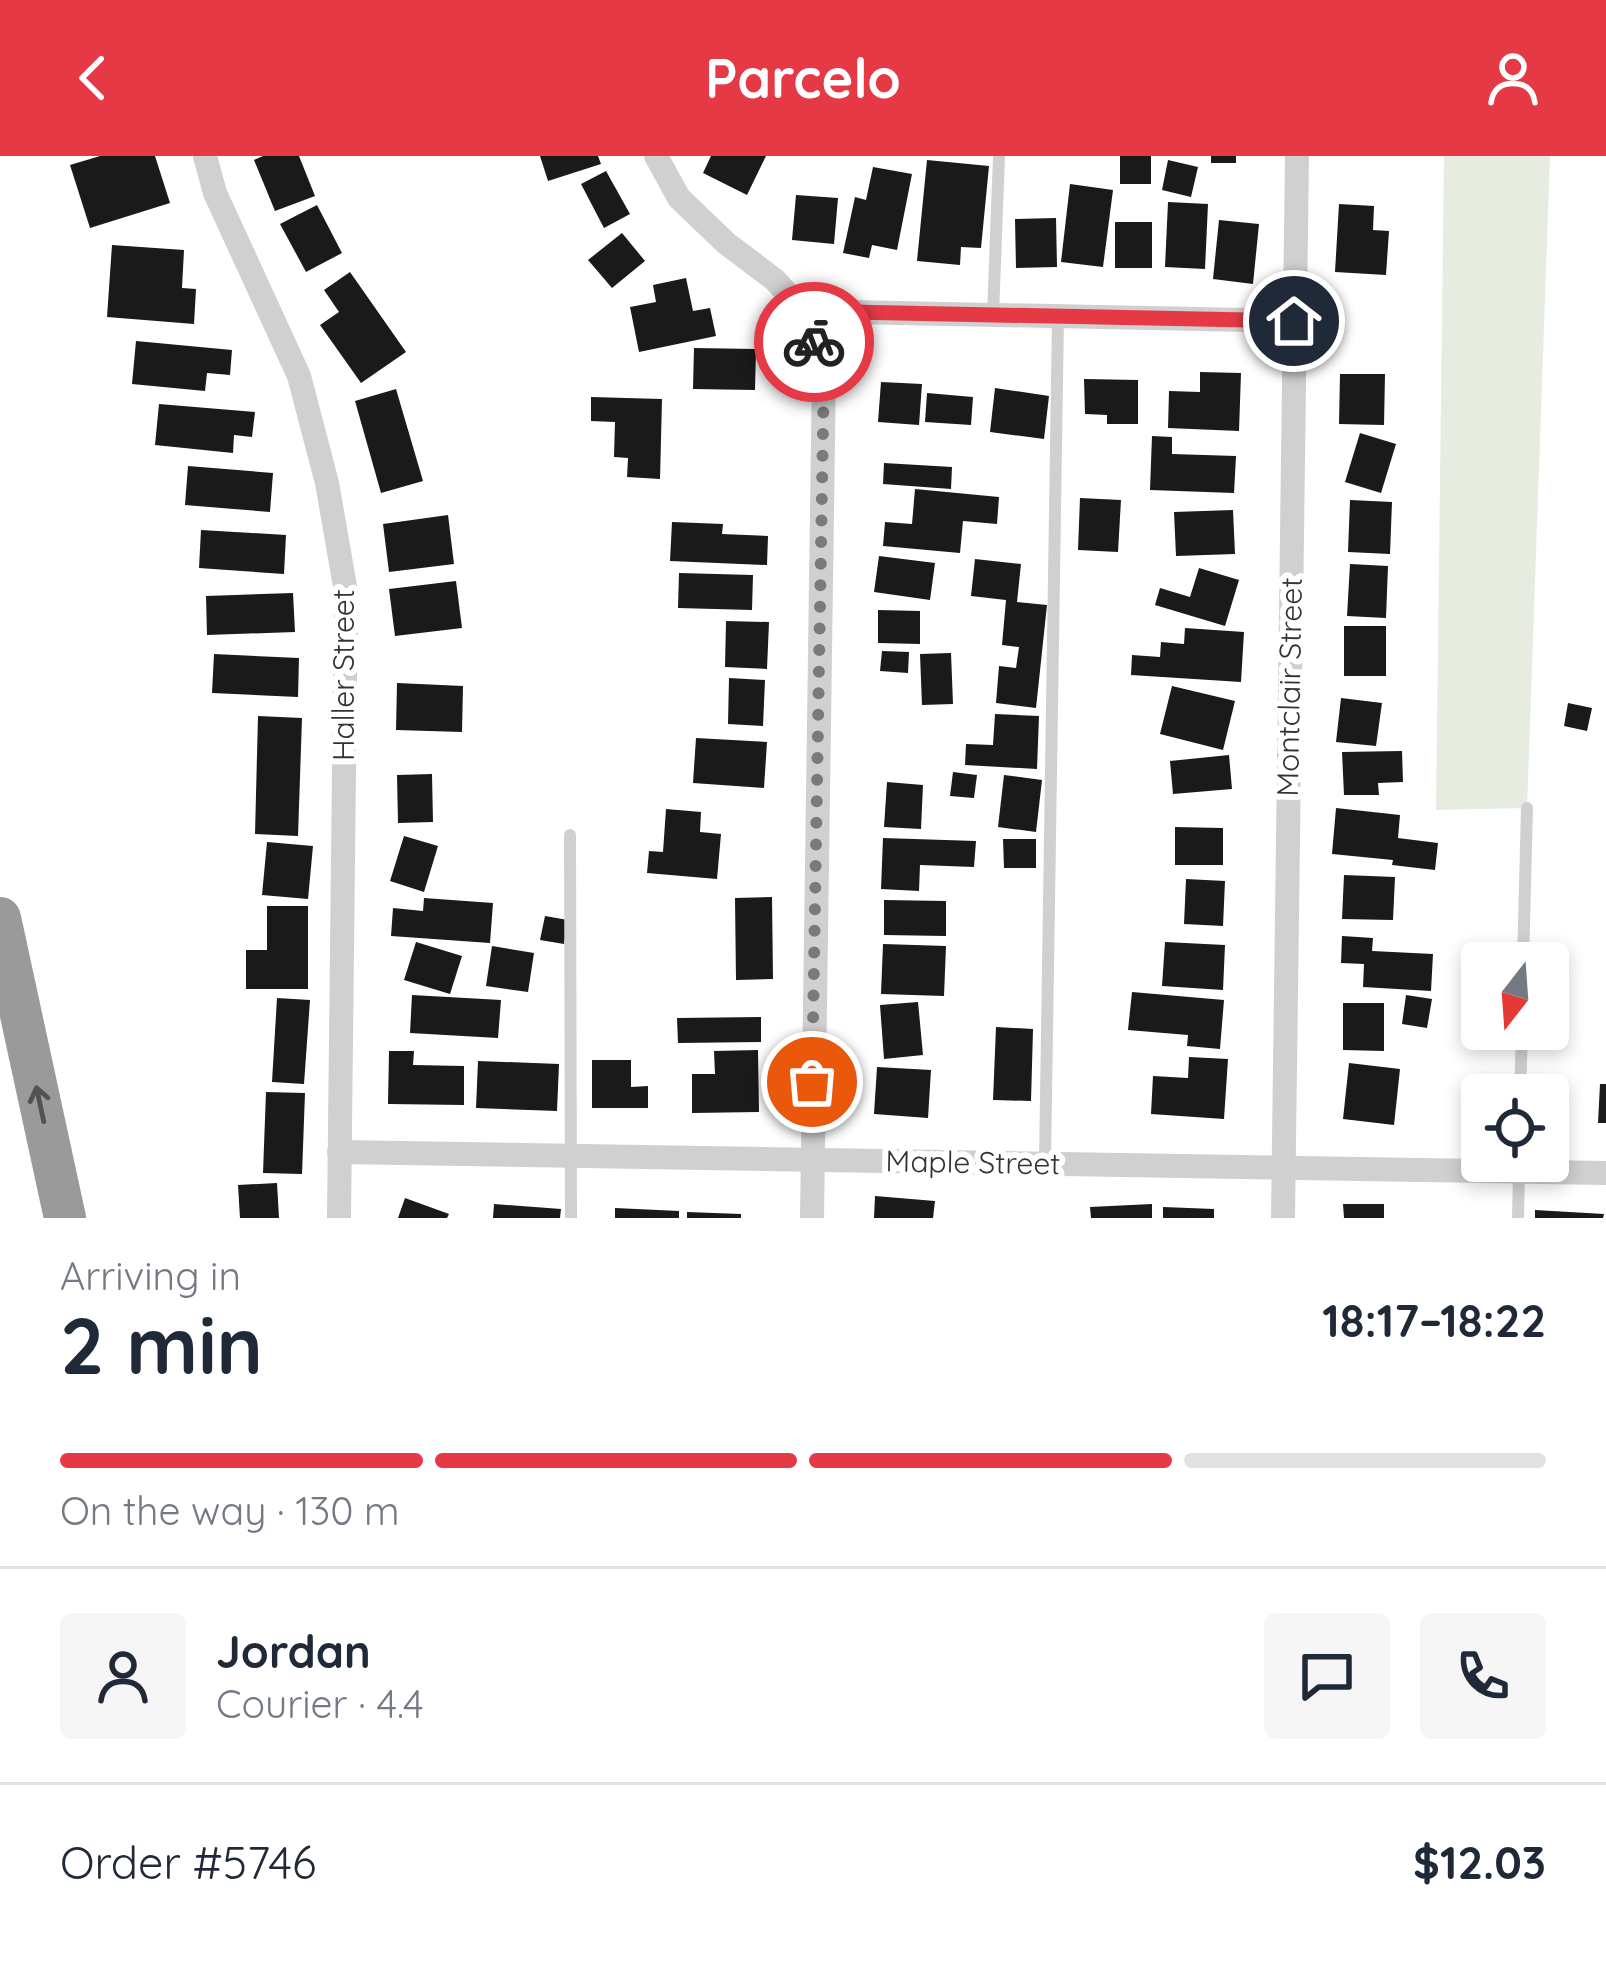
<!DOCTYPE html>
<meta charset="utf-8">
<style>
:root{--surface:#fff;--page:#f6f6f7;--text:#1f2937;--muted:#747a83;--line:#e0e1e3;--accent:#e63946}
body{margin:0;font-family:Quicksand,sans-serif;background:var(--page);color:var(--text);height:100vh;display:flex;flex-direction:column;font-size:45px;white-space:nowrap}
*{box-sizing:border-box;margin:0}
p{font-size:39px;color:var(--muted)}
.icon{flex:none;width:66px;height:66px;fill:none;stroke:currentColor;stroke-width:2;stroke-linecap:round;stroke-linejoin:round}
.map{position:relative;height:1062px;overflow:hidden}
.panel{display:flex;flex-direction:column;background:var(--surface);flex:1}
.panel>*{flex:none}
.needle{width:78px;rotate:197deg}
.fabs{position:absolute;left:1461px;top:786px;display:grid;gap:24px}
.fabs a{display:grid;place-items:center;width:108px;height:108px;border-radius:12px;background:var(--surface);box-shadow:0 6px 18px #0003;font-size:60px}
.pin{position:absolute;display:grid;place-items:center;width:102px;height:102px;color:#fff;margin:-51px;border:6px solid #fff;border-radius:50%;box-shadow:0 3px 12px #0007}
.courier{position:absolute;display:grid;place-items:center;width:120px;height:120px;margin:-60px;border:9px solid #e63946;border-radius:50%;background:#fff;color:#222;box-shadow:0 3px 15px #0007}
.headline em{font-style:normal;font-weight:800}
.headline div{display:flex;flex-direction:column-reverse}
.headline{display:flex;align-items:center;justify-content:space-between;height:204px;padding:0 60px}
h1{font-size:78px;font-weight:800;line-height:90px}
.bar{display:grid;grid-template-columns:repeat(4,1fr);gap:18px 12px;align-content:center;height:144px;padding:0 60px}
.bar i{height:15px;border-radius:9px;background:var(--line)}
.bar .current{background:var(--accent)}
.bar p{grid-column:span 4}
.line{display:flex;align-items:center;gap:30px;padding:0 60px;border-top:3px solid var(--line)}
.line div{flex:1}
.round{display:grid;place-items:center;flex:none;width:126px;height:126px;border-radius:12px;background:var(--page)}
header{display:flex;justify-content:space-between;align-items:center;height:156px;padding:0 60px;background:var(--accent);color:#fff;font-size:54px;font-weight:800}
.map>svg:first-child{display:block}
</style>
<header><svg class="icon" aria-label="back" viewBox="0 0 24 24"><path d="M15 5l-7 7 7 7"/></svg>Parcelo<svg class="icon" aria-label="person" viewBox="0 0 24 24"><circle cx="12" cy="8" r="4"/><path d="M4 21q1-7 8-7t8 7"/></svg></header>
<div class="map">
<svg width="1606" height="1062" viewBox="0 0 1606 1062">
<rect width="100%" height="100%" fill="#fff"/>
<polygon fill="#e6ecdf" points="1444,0 1550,0 1527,652 1436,654"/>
<g fill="#1a1a1a">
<polygon points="100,0 155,0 170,47 90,72 70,9"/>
<polygon points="263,0 299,0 315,40 275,55 254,4"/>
<polygon points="540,0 598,0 601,8 548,25"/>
<polygon points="711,0 766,0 747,39 703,17"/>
<rect x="1120" y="0" width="31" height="28"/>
<rect x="1211" y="0" width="25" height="7"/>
<polygon points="927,4 989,10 981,92 961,91 960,109 917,105"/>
<polygon points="1168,4 1198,11 1191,41 1162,34"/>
<polygon points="873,11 912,18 897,94 872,89 869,102 843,97 855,41 866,44"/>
<polygon points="606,15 630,58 604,72 581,28"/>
<polygon points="1070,28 1113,34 1103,111 1061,106"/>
<polygon points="796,39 838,42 834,88 792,84"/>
<polygon points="1168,46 1208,48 1205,113 1165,111"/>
<polygon points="1339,48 1374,50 1373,74 1389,75 1386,119 1335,116"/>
<polygon points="317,49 342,97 306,116 280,68"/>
<polygon points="1056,62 1057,111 1016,112 1015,63"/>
<polygon points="1219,64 1259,68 1253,128 1213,123"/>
<rect x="1115" y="66" width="37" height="46"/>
<polygon points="622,77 645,105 612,132 588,104"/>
<polygon points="112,89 184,94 182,132 196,133 194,168 107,161"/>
<polygon points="350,116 406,196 361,227 320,169 339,156 324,134"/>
<polygon points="686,122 693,155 710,152 716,180 639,196 630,151 656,146 653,129"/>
<polygon points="136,185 232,194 230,219 207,217 205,235 132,228"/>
<polygon points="694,192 756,193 755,234 693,233"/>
<polygon points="1200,216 1241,217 1239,275 1168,272 1169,235 1200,236"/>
<polygon points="1340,218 1385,218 1384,269 1339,268"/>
<polygon points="1084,223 1138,224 1138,268 1107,268 1107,259 1085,258"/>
<polygon points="881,226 922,228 919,269 878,266"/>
<polygon points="995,232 1049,240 1044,283 990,276"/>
<polygon points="396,233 423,325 381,337 355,245"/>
<polygon points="927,237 973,241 971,269 925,266"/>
<polygon points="591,241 662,243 660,323 627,321 628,302 614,301 615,266 591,265"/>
<polygon points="159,248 255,256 252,281 234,279 233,297 155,289"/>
<polygon points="1360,277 1396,288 1381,337 1345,326"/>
<polygon points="1152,280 1172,281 1172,298 1236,300 1234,337 1150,334"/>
<polygon points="884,307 952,311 951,333 883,328"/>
<polygon points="188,310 273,317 270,356 185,349"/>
<polygon points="915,333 999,341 997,368 963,365 960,397 883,390 885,366 912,368"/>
<polygon points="1080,342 1121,344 1118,396 1078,394"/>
<polygon points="1350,344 1392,346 1390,398 1348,396"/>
<polygon points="1233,354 1235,398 1176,400 1174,356"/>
<polygon points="448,359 454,408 389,416 383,368"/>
<polygon points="672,366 723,368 722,378 768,380 767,409 670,405"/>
<polygon points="201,374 286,379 284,418 199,412"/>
<polygon points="879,400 935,407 930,444 874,436"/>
<polygon points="975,403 1021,408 1017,446 1047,449 1036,552 996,547 999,510 1016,512 1019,491 1002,489 1006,444 971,440"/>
<polygon points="1350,408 1388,410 1386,462 1347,460"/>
<polygon points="1199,412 1239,424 1225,470 1155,449 1160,432 1190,441"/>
<polygon points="679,417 753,419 752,454 678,452"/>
<polygon points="456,425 462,472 395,480 389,433"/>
<polygon points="293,437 295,476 207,479 206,440"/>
<polygon points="878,454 920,455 920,488 878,487"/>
<polygon points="726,465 769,466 767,513 725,511"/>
<rect x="1344" y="470" width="42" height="50"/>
<polygon points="1185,472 1244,476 1241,526 1131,519 1132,499 1160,501 1161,486 1184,488"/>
<polygon points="882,495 909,496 908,517 880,515"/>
<polygon points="951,497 953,548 922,549 920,498"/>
<polygon points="214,498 299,502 298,541 212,537"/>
<polygon points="729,522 765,524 763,570 728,568"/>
<polygon points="397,527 463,530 462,576 396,574"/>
<polygon points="1172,530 1235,545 1223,594 1160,578"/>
<polygon points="1341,542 1382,547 1376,590 1336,586"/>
<polygon points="1568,547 1592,552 1587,575 1564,570"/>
<polygon points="995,558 1039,560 1037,613 965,609 966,588 993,589"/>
<polygon points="258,560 302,562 298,680 255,678"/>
<polygon points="696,582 767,586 764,632 693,627"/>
<polygon points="1402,595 1403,626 1378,627 1379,639 1344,639 1342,596"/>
<polygon points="1229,599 1232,633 1173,638 1170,605"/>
<polygon points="953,616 977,619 974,642 950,640"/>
<polygon points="432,618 433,666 398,667 397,619"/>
<polygon points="1004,619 1042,624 1036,676 998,671"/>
<polygon points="887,626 923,629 921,673 884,671"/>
<polygon points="1336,652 1400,659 1398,682 1438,687 1435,714 1392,709 1393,704 1332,698"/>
<polygon points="666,653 701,656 700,676 721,678 717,723 647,717 649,695 663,696"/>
<polygon points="1175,671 1223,672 1223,709 1175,709"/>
<polygon points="404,680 438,690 424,736 390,725"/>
<polygon points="883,682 976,685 974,711 920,709 919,735 881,733"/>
<polygon points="1003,683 1036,683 1036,712 1004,712"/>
<polygon points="267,686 313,690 308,743 262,739"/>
<polygon points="1344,719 1395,721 1393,764 1342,763"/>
<polygon points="1186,723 1225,725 1223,770 1184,768"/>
<polygon points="772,741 773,823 736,824 735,742"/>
<polygon points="424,742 493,747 490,787 391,780 393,752 423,755"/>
<polygon points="884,744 946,745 946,780 884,779"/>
<polygon points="267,750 308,750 308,833 246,833 246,794 267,794"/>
<polygon points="545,760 568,764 564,788 540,784"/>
<polygon points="1342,780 1373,782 1372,795 1433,798 1431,835 1363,831 1364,808 1341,807"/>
<polygon points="416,786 462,800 450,838 404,824"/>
<polygon points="1165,786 1225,789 1223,834 1162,830"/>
<polygon points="883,788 946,790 944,840 881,838"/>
<polygon points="492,790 534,797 528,836 486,830"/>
<polygon points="1132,836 1224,844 1220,893 1187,890 1188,879 1128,874"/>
<polygon points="412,839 501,844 498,882 410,877"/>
<polygon points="1406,839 1432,843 1427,872 1402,868"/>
<polygon points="277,842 310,844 304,928 272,926"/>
<polygon points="918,846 923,899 884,903 880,849"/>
<polygon points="1343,847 1384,847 1384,895 1343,894"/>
<polygon points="761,861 761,886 678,887 677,862"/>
<polygon points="996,871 1033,873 1031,945 993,944"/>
<polygon points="758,894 759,956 692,957 692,918 715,918 714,895"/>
<polygon points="389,895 414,895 413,909 464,910 464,949 388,948"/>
<polygon points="1189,901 1228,903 1224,963 1151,958 1153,920 1188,922"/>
<polygon points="592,904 631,904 631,931 648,930 648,952 592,952"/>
<polygon points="478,905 559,908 557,955 476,952"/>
<polygon points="1349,907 1400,913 1394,969 1343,963"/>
<polygon points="877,911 931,914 928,962 874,958"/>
<polygon points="1600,928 1606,928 1606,967 1598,967"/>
<polygon points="266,936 305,937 302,1018 263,1017"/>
<polygon points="277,1027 279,1062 240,1062 238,1029"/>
<polygon points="875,1040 935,1045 933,1062 874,1062"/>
<polygon points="405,1042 449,1058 447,1062 398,1062"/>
<polygon points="494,1048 561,1053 560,1062 493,1062"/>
<polygon points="1152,1048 1152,1062 1091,1062 1090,1051"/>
<polygon points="1343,1048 1384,1048 1384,1062 1344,1062"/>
<polygon points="1163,1051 1214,1053 1214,1062 1163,1062"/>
<polygon points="615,1052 679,1055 679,1062 615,1062"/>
<polygon points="1535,1054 1604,1058 1603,1062 1535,1062"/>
<polygon points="687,1056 741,1058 741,1062 687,1062"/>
</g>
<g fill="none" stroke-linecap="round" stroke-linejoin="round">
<g stroke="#d0d0d0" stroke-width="12">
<polyline points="993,159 999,0"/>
<polyline points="570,679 571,1062"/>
<polyline points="1523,807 1527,652"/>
<polyline points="1520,939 1522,873"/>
<polyline points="1045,1007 1058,160"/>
<polyline points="1518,1062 1519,1015"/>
</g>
<g stroke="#d0d0d0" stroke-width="24">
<polyline points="205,0 215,37 299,220 327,327 346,436 339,1062"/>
<polyline points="656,0 679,42 726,87 775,124 803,155 824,214 812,1062"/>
<polyline points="803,155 1294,165"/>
<polyline points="339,996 1606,1017"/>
<polyline points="1283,1062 1297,0"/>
</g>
<polyline stroke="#9a9a9a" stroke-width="42" points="0,762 65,1062"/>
</g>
<defs><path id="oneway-shaft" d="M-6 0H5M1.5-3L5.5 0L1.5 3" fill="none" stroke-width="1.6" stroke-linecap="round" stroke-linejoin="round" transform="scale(3)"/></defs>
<use stroke="#525252" href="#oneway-shaft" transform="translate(40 948) rotate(-102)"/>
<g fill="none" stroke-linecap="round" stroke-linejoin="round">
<polyline stroke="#7a7a7a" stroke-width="12" stroke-dasharray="0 21.6" points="812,926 824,214 814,186"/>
<polyline stroke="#e63946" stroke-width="15" points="814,186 803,155 1294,165"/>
</g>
<g text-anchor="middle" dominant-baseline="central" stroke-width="12" stroke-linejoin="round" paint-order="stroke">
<g font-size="30" fill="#333" stroke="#fff">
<text transform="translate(343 519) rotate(-90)">Haller Street</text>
<text transform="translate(1289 531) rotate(-89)">Montclair Street</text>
<text transform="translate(973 1006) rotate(1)">Maple Street</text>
</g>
</g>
</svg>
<div class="fabs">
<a><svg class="needle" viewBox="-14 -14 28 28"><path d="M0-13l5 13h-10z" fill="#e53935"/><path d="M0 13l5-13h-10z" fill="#747a83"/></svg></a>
<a><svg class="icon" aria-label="locate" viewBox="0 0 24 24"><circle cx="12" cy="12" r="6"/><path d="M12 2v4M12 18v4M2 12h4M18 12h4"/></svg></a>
</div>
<div class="pin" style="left:812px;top:926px;background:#ea580c"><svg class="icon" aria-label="bag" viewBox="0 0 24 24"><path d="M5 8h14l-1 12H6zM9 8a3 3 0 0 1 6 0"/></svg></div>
<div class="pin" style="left:1294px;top:165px;background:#1f2937"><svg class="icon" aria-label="home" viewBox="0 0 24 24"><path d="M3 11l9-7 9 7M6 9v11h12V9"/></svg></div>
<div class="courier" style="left:814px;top:186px"><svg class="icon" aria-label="bike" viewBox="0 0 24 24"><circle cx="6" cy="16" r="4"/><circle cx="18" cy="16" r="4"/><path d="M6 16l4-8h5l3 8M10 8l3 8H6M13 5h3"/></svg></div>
</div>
<section class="panel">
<div class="headline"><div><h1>2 min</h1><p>Arriving in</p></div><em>18:17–18:22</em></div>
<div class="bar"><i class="current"></i><i class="current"></i><i class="current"></i><i></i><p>On the way · 130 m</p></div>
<div class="line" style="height:216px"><a class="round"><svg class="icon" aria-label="person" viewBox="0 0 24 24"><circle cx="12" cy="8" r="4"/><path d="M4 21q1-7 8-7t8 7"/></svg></a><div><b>Jordan</b><p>Courier · 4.4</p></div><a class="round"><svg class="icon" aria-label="chat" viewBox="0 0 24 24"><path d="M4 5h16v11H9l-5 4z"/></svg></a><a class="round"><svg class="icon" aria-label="phone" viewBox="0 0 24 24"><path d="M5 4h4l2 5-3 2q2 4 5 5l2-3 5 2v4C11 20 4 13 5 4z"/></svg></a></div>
<div class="line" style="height:156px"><div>Order #5746</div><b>$12.03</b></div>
</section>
